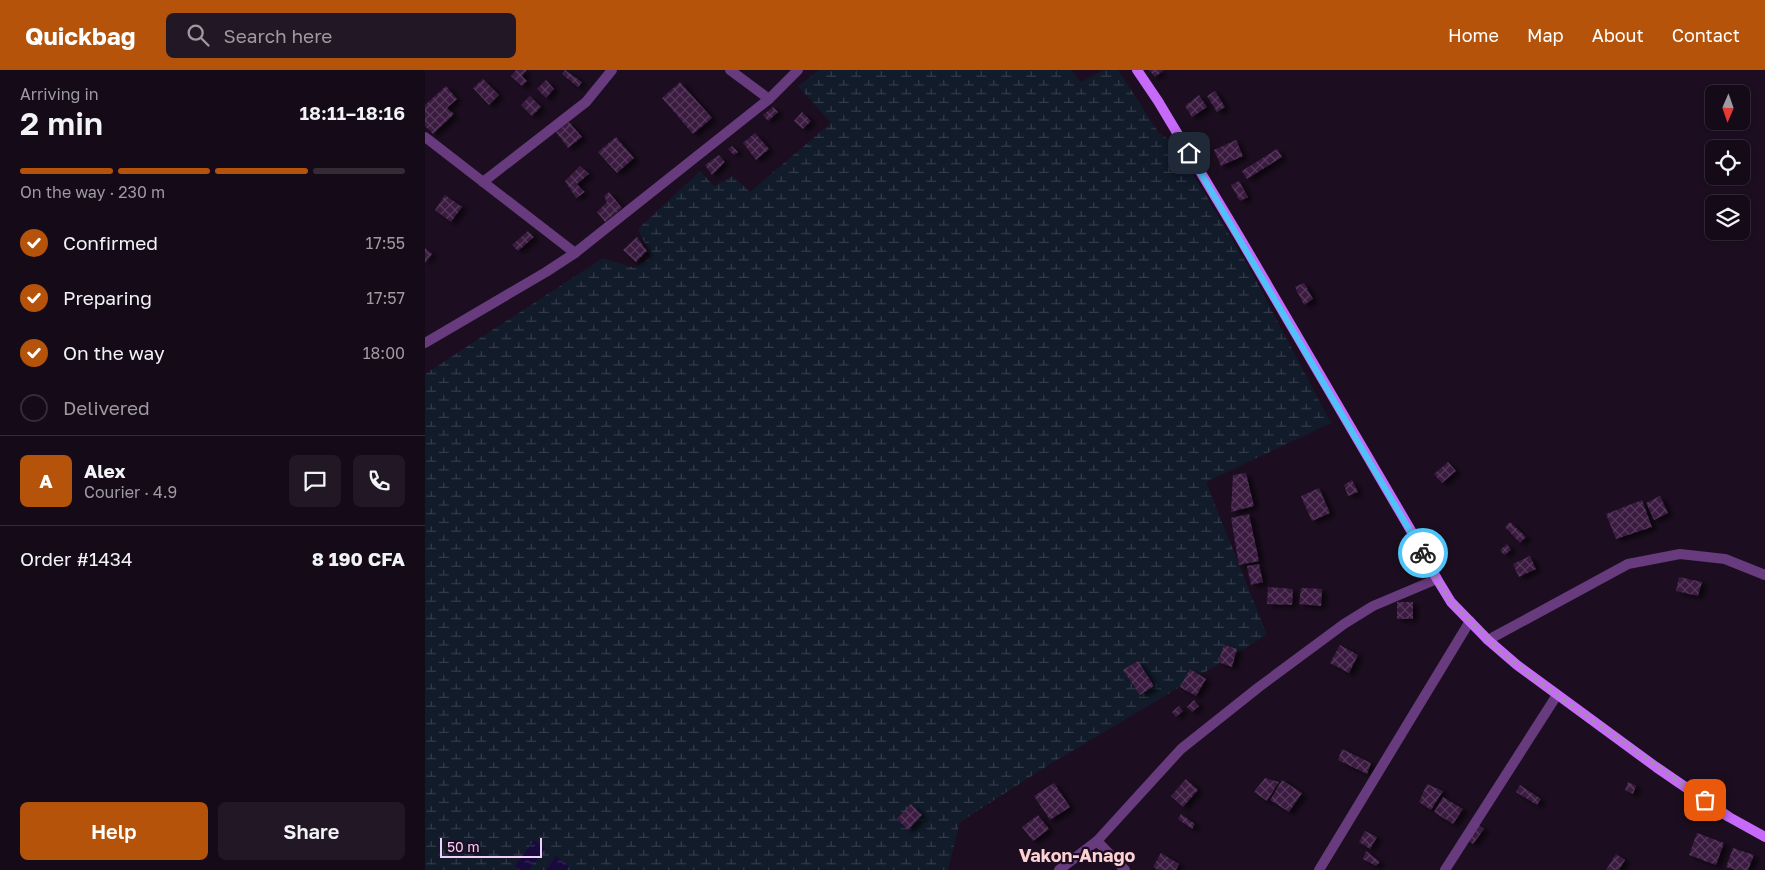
<!DOCTYPE html>
<meta charset="utf-8">
<style>
:root{--surface:#150a18;--page:#221825;--text:#f1f3f6;--muted:#9d9aa2;--line:#342b37;--accent:#b45309}
body{margin:0;font-family:"Golos Text",sans-serif;background:var(--page);color:var(--text);height:100vh;display:flex;flex-direction:column;font-size:19px;white-space:nowrap}
*{box-sizing:border-box;margin:0}
p{font-size:16px;color:var(--muted)}
.icon{flex:none;width:28px;height:28px;fill:none;stroke:currentColor;stroke-width:2;stroke-linecap:round;stroke-linejoin:round}
.map{position:relative;flex:1;overflow:hidden}
.panel{display:flex;flex-direction:column;background:var(--surface);width:425px}
.panel>*{flex:none}
.needle{width:32px;rotate:182deg}
.controls{position:absolute;left:1280px;top:15px;display:grid;gap:10px}
.controls a{display:grid;place-items:center;width:45px;height:45px;border-radius:8px;background:var(--surface);box-shadow:0 1px 4px #0004,0 0 0 1px var(--line);font-size:25px}
.scale{position:absolute;left:15px;bottom:12px;width:102px;box-sizing:border-box;padding-left:5px;border:2px solid #f1cffd;border-top:0;font-size:14px;line-height:18px;white-space:nowrap;color:#f1cffd;-webkit-text-stroke:4px #1c0e20;paint-order:stroke}
.pin{position:absolute;display:grid;place-items:center;width:42px;height:42px;color:#fff;margin:-21px;border-radius:10px;box-shadow:0 2px 8px #0006}
.courier{position:absolute;display:grid;place-items:center;width:50px;height:50px;margin:-25px;border:4px solid #4fc3f7;border-radius:50%;background:#fff;color:#222;box-shadow:0 1px 6px #0007}
.headline em{font-style:normal;font-weight:600}
.headline div{display:flex;flex-direction:column-reverse}
.headline{display:flex;align-items:center;justify-content:space-between;height:85px;padding:0 20px}
h1{font-size:32px;font-weight:600;line-height:38px}
.bar{display:grid;grid-template-columns:repeat(4,1fr);gap:8px 5px;align-content:center;height:60px;padding:0 20px}
.bar i{height:6px;border-radius:4px;background:var(--line)}
.bar .active{background:var(--accent)}
.bar p{grid-column:span 4}
.line{display:flex;align-items:center;gap:12px;padding:0 20px;border-top:1px solid var(--line)}
.line div{flex:1}
.round{display:grid;place-items:center;flex:none;width:52px;height:52px;border-radius:8px;background:var(--page)}
ol{padding:0 20px;list-style:none}
li{display:flex;align-items:center;gap:15px;height:55px}
li p{margin-inline-start:auto}
li .icon{padding:5px;border-radius:50%;background:var(--accent);color:#fff;stroke-width:4}
li:last-child{color:var(--muted)}
li i{width:28px;height:28px;border:2px solid var(--line);border-radius:50%}
.cta{display:flex;gap:10px;margin-top:auto;padding:10px 20px}
.cta a{flex:1;height:58px;border-radius:8px;background:var(--accent);color:#fff;font-size:20px;font-weight:600;line-height:58px;text-align:center}
.cta a+a{background:var(--page);color:var(--text)}
header{display:flex;align-items:center;gap:30px;box-sizing:border-box;height:70px;padding:0 25px;background:var(--accent);color:#fff}
header strong{font-size:24px}
nav{display:flex;gap:28px;margin-inline-start:auto;font-size:18px}
.search{width:350px;height:45px;background:var(--page);display:flex;align-items:center;gap:12px;box-sizing:border-box;padding:0 18px;border-radius:8px;color:var(--muted);font-size:19px}
main{display:flex;flex:1;min-height:0}
.map>svg:first-child{display:block}
</style>
<header>
<strong>Quickbag</strong>
<div class="search"><svg class="icon" aria-label="search" viewBox="0 0 24 24"><circle cx="10" cy="10" r="6"/><path d="M15 15l6 6"/></svg>Search here</div>
<nav><a>Home</a><a>Map</a><a>About</a><a>Contact</a></nav>
</header>
<main>
<section class="panel">
<div class="headline"><div><h1>2 min</h1><p>Arriving in</p></div><em>18:11–18:16</em></div>
<div class="bar"><i class="active"></i><i class="active"></i><i class="active"></i><i></i><p>On the way · 230 m</p></div>
<ol>
<li><svg class="icon" aria-label="check" viewBox="0 0 24 24"><path d="M5 12l5 5 9-10"/></svg>Confirmed<p>17:55</p></li>
<li><svg class="icon" aria-label="check" viewBox="0 0 24 24"><path d="M5 12l5 5 9-10"/></svg>Preparing<p>17:57</p></li>
<li><svg class="icon" aria-label="check" viewBox="0 0 24 24"><path d="M5 12l5 5 9-10"/></svg>On the way<p>18:00</p></li>
<li><i></i>Delivered</li>
</ol>
<div class="line" style="height:90px"><b class="round" style="background:var(--accent);color:#fff">A</b><div><b>Alex</b><p>Courier · 4.9</p></div><a class="round"><svg class="icon" aria-label="chat" viewBox="0 0 24 24"><path d="M4 5h16v11H9l-5 4z"/></svg></a><a class="round"><svg class="icon" aria-label="phone" viewBox="0 0 24 24"><path d="M5 4h4l2 5-3 2q2 4 5 5l2-3 5 2v4C11 20 4 13 5 4z"/></svg></a></div>
<div class="line" style="height:65px"><div>Order #1434</div><b>8 190 CFA</b></div>
<div class="cta"><a>Help</a><a>Share</a></div>
</section>
<div class="map">
<svg width="1340" height="800" viewBox="0 0 1340 800">
<defs>
<pattern id="wetland-marsh" width="20" height="14" patternUnits="userSpaceOnUse" patternTransform="scale(1.25)"><rect width="20" height="14" fill="#111b2a"/><path d="M1 5h8M5 5V1M11 12h8M15 12V8" fill="none" stroke="#343b4a"/></pattern>
<pattern id="water-ripples" width="26" height="14" patternUnits="userSpaceOnUse" patternTransform="scale(1.25)"><rect width="26" height="14" fill="#180b3c"/><path d="M2 4q2-2 4 0t4 0M15 11q2-2 4 0t4 0" fill="none" stroke="#3a2e59"/></pattern>
<pattern id="building-cross-hatch" width="8" height="8" patternUnits="userSpaceOnUse" patternTransform="scale(1.25)"><rect width="8" height="8" fill="#3a1b40"/><path d="M0 0l8 8M0 8l8-8" fill="none" stroke="#573b5c"/></pattern>
<filter id="shadow"><feDropShadow dx="5" dy="3" stdDeviation="2.5" flood-color="#0009"/></filter>
</defs>
<rect width="100%" height="100%" fill="#1c0e20"/>
<polygon fill="url(#wetland-marsh)" points="394,0 646,0 656,12 679,0 693,0 734,63 750,74 826,201 906,353 781,412 842,565 622,696 535,752 523,800 0,800 0,304 178,188 210,198 226,187 213,159 275,101 289,116 308,106 325,122 406,53 373,16"/>
<g fill="url(#water-ripples)">
<polygon points="109,770 120,779 104,800 95,800 90,796"/>
<polygon points="131,786 144,796 142,800 121,800"/>
</g>
<g fill="url(#building-cross-hatch)" filter="url(#shadow)">
<polygon points="91,0 102,0 97,6 102,11 97,16 86,6"/>
<polygon points="140,0 157,12 153,17 137,4"/>
<polygon points="724,0 739,0 730,7"/>
<polygon points="58,9 74,25 64,35 48,18"/>
<polygon points="121,10 129,19 121,28 112,19"/>
<polygon points="255,12 287,48 268,64 237,28"/>
<polygon points="21,16 32,29 22,38 29,44 8,64 0,56 0,35"/>
<polygon points="790,21 800,37 792,42 782,26"/>
<polygon points="774,25 782,37 767,47 760,36"/>
<polygon points="105,26 116,37 107,46 96,35"/>
<polygon points="348,37 353,42 343,51 338,45"/>
<polygon points="377,42 386,51 378,59 369,51"/>
<polygon points="144,52 157,67 143,78 131,62"/>
<polygon points="330,63 344,79 331,90 318,73"/>
<polygon points="191,67 209,88 192,103 173,82"/>
<polygon points="811,70 818,86 796,96 789,80"/>
<polygon points="307,76 313,82 309,85 303,79"/>
<polygon points="852,79 857,87 822,109 817,101"/>
<polygon points="294,85 300,92 287,105 280,95"/>
<polygon points="155,96 164,104 152,114 160,122 151,128 140,111"/>
<polygon points="814,111 823,127 815,131 806,115"/>
<polygon points="184,122 197,138 180,152 172,142 182,132 179,126"/>
<polygon points="20,125 37,137 26,152 10,140"/>
<polygon points="103,161 109,167 93,181 87,175"/>
<polygon points="212,167 222,181 211,192 198,180"/>
<polygon points="0,178 7,184 0,193"/>
<polygon points="879,213 888,229 879,235 870,217"/>
<polygon points="1023,392 1031,401 1017,413 1009,404"/>
<polygon points="821,403 829,436 806,442 808,405"/>
<polygon points="927,410 933,422 923,426 919,415"/>
<polygon points="894,418 905,443 887,451 876,426"/>
<polygon points="1235,426 1243,443 1229,450 1221,433"/>
<polygon points="1217,430 1227,457 1191,469 1181,444"/>
<polygon points="824,444 834,491 814,495 806,448"/>
<polygon points="1085,452 1101,467 1095,473 1080,457"/>
<polygon points="1082,474 1086,480 1079,485 1075,480"/>
<polygon points="1105,486 1111,499 1094,507 1088,494"/>
<polygon points="834,494 838,512 826,515 822,496"/>
<polygon points="1254,507 1277,512 1273,526 1251,521"/>
<polygon points="843,517 868,519 867,535 842,534"/>
<polygon points="876,518 897,519 896,536 874,534"/>
<rect x="972" y="532" width="16" height="17"/>
<polygon points="799,575 812,579 807,597 793,592"/>
<polygon points="915,575 933,585 924,603 905,593"/>
<polygon points="713,591 729,616 715,625 698,600"/>
<polygon points="765,599 781,609 771,626 755,617"/>
<polygon points="769,630 774,636 767,642 762,637"/>
<polygon points="754,636 758,641 751,647 747,642"/>
<polygon points="917,679 946,693 942,704 913,690"/>
<polygon points="840,708 854,712 842,731 829,722"/>
<polygon points="761,709 773,720 758,737 746,726"/>
<polygon points="857,710 877,723 864,742 845,730"/>
<polygon points="1203,712 1211,716 1208,724 1200,720"/>
<polygon points="629,713 645,737 625,750 609,726"/>
<polygon points="1002,714 1018,721 1006,740 994,732"/>
<polygon points="1095,715 1116,729 1112,735 1091,722"/>
<polygon points="1018,727 1038,739 1028,754 1009,742"/>
<polygon points="486,734 497,745 483,760 472,749"/>
<polygon points="756,744 770,754 767,759 753,749"/>
<polygon points="613,745 624,759 608,771 597,757"/>
<polygon points="1052,754 1059,759 1048,774 1041,769"/>
<polygon points="940,761 952,767 945,779 934,772"/>
<polygon points="1272,763 1299,773 1291,795 1264,785"/>
<polygon points="1308,778 1329,785 1323,800 1311,800 1301,797"/>
<polygon points="941,781 955,792 951,796 938,789"/>
<polygon points="736,783 754,794 751,800 733,800 728,797"/>
<polygon points="1191,784 1200,790 1194,800 1181,800"/>
</g>
<g fill="none" stroke-linecap="round" stroke-linejoin="round">
<g stroke="#673b7d" stroke-width="10">
<polyline points="305,0 344,29"/>
<polyline points="0,67 150,183"/>
<polyline points="58,112 161,32 187,0"/>
<polyline points="0,273 121,202 150,183 344,29 373,0"/>
<polyline points="1063,570 1203,494 1255,484 1300,489 1340,505"/>
<polyline points="672,771 700,800"/>
<polyline points="634,800 672,771 756,679 834,617 919,554 948,536 1012,509"/>
<polyline points="894,800 1045,551"/>
<polyline points="1020,800 1132,625"/>
</g>
<polyline stroke="#c76af9" stroke-width="10" points="712,0 733,31 815,168 985,459 1012,509 1026,532 1063,570 1092,595 1231,697 1304,747 1340,767"/>
</g>
<g fill="none" stroke-linecap="round" stroke-linejoin="round">
<polyline stroke="#a68bb0" stroke-width="5" stroke-dasharray="0 9" points="998,483 1012,510 1026,532 1076,582 1132,625 1280,730"/>
<polyline stroke="#4fc3f7" stroke-width="6" points="764,83 998,483"/>
</g>
<g text-anchor="middle" dominant-baseline="central" stroke-width="4.5" stroke-linejoin="round" paint-order="stroke">
<g font-size="18" font-weight="bold" fill="#fdd1d1" stroke="#1c0e20">
<text x="652" y="785">Vakon-Anago</text>
</g>
</g>
</svg>
<div class="controls">
<a><svg class="needle" viewBox="-14 -14 28 28"><path d="M0-13l5 13h-10z" fill="#e53935"/><path d="M0 13l5-13h-10z" fill="#9d9aa2"/></svg></a>
<a><svg class="icon" aria-label="locate" viewBox="0 0 24 24"><circle cx="12" cy="12" r="6"/><path d="M12 2v4M12 18v4M2 12h4M18 12h4"/></svg></a>
<a><svg class="icon" aria-label="layers" viewBox="0 0 24 24"><path d="M12 4l9 5-9 5-9-5zM3 14l9 5 9-5"/></svg></a>
</div>
<div class="scale">50 m</div>
<div class="pin" style="left:1280px;top:730px;background:#ea580c"><svg class="icon" aria-label="bag" viewBox="0 0 24 24"><path d="M5 8h14l-1 12H6zM9 8a3 3 0 0 1 6 0"/></svg></div>
<div class="pin" style="left:764px;top:83px;background:#1f2937"><svg class="icon" aria-label="home" viewBox="0 0 24 24"><path d="M3 11l9-7 9 7M6 9v11h12V9"/></svg></div>
<div class="courier" style="left:998px;top:483px"><svg class="icon" aria-label="bike" viewBox="0 0 24 24"><circle cx="6" cy="16" r="4"/><circle cx="18" cy="16" r="4"/><path d="M6 16l4-8h5l3 8M10 8l3 8H6M13 5h3"/></svg></div>
</div>
</main>
